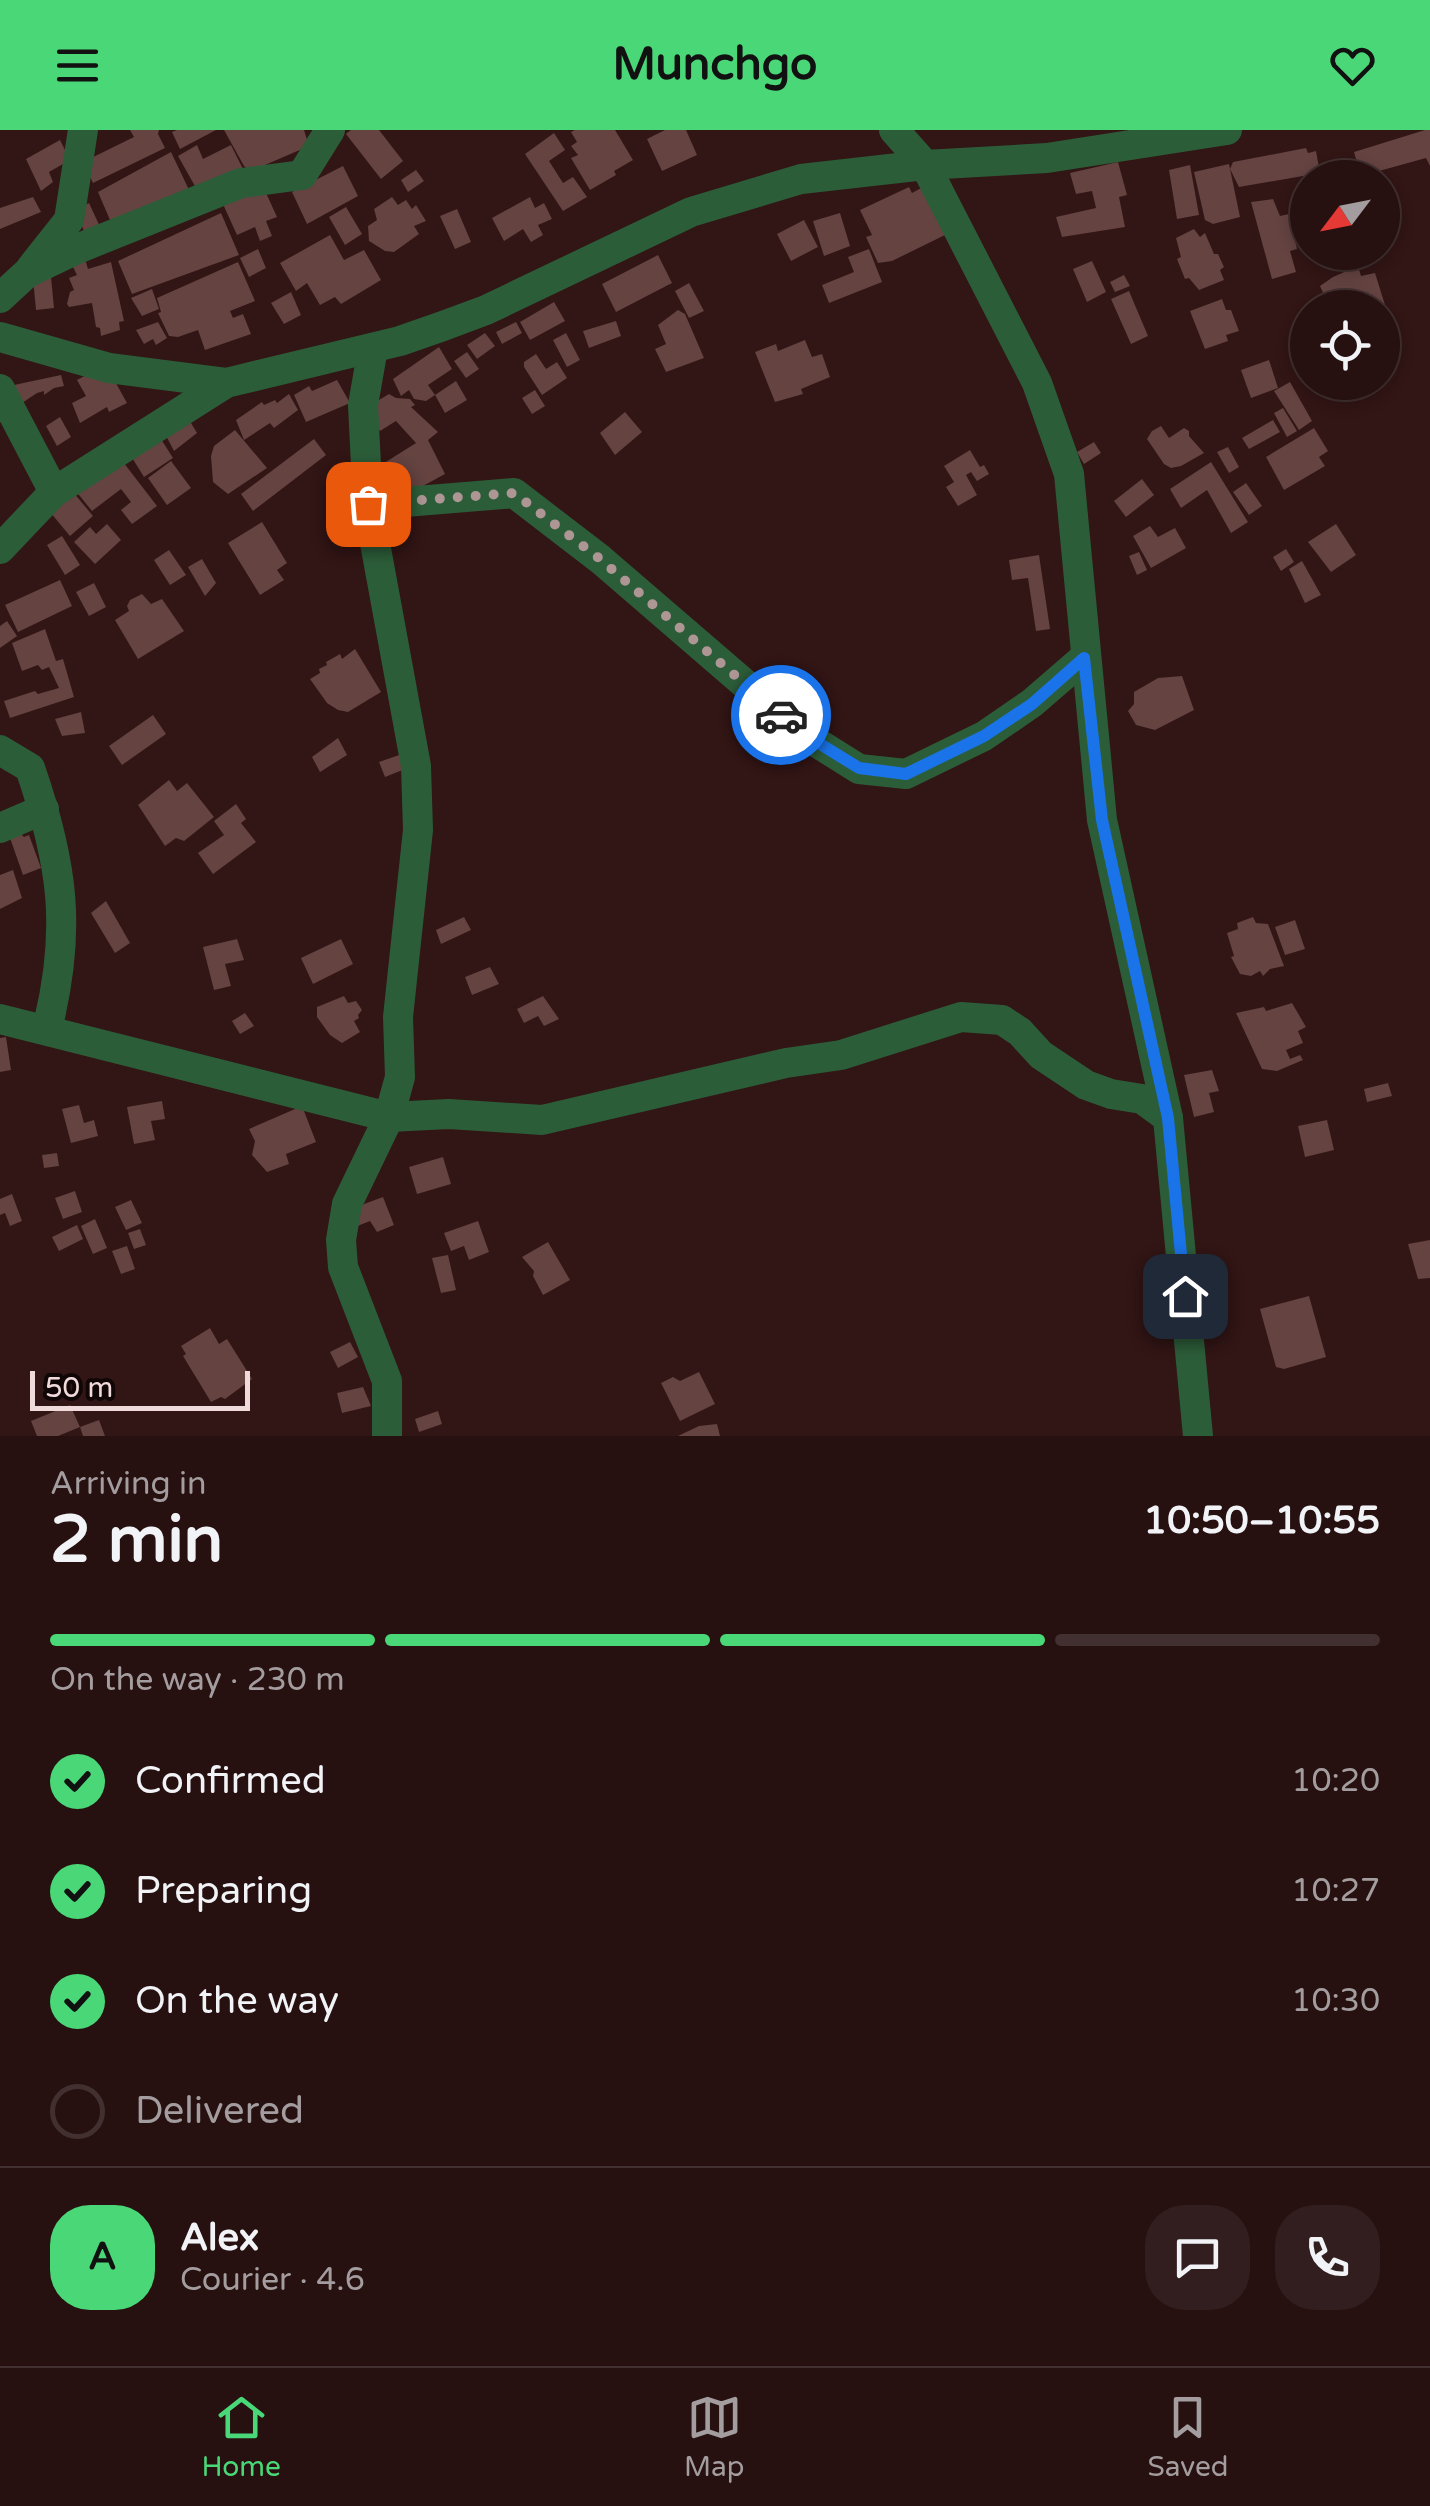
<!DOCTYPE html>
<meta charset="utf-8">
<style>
:root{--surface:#261010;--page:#321e1e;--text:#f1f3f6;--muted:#a49d9f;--line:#423030;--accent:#4ad777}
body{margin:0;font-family:"Varela Round",sans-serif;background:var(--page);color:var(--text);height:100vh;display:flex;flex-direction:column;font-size:38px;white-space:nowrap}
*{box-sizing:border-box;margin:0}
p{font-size:32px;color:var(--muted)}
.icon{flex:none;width:55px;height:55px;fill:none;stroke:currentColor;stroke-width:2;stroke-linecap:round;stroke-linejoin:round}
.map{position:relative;height:1306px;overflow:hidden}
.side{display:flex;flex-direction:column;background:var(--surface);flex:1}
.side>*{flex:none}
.needle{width:65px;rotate:238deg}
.fabs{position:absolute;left:1290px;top:30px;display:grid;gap:20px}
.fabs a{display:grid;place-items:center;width:110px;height:110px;border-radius:50%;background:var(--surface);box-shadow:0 5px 15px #0003,0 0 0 2px var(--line);font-size:50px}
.scale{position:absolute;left:30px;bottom:25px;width:220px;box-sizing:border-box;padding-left:10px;border:5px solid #f0dbda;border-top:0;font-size:28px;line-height:35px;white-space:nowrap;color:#f0dbda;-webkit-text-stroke:8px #110606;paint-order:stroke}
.pin{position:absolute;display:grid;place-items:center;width:85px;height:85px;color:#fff;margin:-42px;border-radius:20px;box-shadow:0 5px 15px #0006}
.courier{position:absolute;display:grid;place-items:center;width:100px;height:100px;margin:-50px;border:8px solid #1a73e8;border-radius:50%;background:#fff;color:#222;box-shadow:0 2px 12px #0007}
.headline em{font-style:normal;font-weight:700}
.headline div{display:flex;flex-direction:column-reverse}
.headline{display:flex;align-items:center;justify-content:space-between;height:170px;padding:0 50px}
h1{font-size:65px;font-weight:700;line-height:75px}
.bar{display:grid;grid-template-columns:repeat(4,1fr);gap:15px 10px;align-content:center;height:120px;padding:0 50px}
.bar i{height:12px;border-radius:8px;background:var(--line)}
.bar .active{background:var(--accent)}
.bar p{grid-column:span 4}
.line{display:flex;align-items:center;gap:25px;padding:0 50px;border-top:2px solid var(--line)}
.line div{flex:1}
.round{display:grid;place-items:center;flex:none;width:105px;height:105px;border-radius:40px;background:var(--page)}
ol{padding:0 50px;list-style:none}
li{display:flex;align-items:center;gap:30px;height:110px}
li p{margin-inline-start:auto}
li .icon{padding:10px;border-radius:50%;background:var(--accent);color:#111;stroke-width:4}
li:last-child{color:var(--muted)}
li i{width:55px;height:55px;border:5px solid var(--line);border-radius:50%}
header{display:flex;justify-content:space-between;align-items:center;height:130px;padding:0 50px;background:var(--accent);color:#111;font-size:45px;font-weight:700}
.tabs{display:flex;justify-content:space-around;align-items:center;height:140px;border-top:2px solid var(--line);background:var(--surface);font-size:28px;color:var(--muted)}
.tabs a{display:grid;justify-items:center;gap:5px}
.tabs .active{color:var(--accent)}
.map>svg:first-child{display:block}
</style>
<header><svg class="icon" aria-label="menu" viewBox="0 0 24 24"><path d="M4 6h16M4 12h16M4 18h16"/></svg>Munchgo<svg class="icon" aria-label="heart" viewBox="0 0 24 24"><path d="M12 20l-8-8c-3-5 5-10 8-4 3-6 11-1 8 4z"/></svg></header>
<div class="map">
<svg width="1430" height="1306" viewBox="0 0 1430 1306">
<rect width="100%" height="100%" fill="#321515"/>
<g fill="#644341">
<polygon points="130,0 159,0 158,4 165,18 93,53 83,32 134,7"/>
<polygon points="177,0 216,0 180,19 172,2"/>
<polygon points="224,0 304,0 309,16 251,41 244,36"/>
<polygon points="351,0 379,0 403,31 381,49 346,4"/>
<polygon points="575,0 615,0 633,30 614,41 616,45 590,60 571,28 578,25 571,16 577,12 571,2"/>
<polygon points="665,0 686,0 697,25 662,41 647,9"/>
<polygon points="1425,0 1430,0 1430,36 1426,28 1361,46 1354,22"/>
<polygon points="554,3 565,20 549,31 563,53 573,47 587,67 563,81 525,24"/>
<polygon points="60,10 70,30 49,42 53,52 41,61 26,29"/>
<polygon points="197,15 203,29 231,15 244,41 200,65 178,26"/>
<polygon points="1306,18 1308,23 1316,21 1320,43 1239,57 1230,39 1233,32"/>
<polygon points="171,22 191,64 113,97 98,62"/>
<polygon points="1118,32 1127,65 1119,67 1125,97 1062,107 1056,87 1096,78 1092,61 1076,64 1070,43"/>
<polygon points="1229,34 1240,87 1213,94 1205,90 1194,42"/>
<polygon points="1190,35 1199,85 1177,89 1169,40"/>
<polygon points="343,36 358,66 307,94 292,62"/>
<polygon points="416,40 424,51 408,62 401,50"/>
<polygon points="262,54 277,87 266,91 272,106 260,111 255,97 237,105 222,72"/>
<polygon points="909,57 912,63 923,57 945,105 892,131 878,133 866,107 872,105 860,80"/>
<polygon points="33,67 41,82 0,99 0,78"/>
<polygon points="392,67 398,75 406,70 412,79 416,75 426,91 414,96 419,104 394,122 385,121 369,111 368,96 377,90 374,79"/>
<polygon points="530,67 535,78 544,73 552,89 538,95 543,105 531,112 523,99 504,111 492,88"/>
<polygon points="1273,69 1280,86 1289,84 1297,119 1290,121 1296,142 1272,149 1251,72"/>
<polygon points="89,73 102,101 87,110 76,79"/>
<polygon points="346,77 362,104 345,115 329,87"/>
<polygon points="457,79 471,112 455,119 440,86"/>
<polygon points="221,83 239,125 132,164 118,131"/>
<polygon points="840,83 850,116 824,126 813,91"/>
<polygon points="804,90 818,117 791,131 777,104"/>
<polygon points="1194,99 1200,107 1205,103 1214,124 1218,124 1224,137 1220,140 1224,150 1199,160 1189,148 1185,149 1177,129 1181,127 1176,108"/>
<polygon points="330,105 344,130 364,120 381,150 341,174 335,167 320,175 307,153 296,161 280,133"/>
<polygon points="258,119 266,138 249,147 240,128"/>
<polygon points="869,119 882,152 829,173 822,155 854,142 848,127"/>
<polygon points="658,125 672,153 616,182 602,154"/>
<polygon points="85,129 88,139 111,132 124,191 119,192 120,200 101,206 100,198 96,197 92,173 69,177 67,174 70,162 74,160 69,148 77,145 71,133"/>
<polygon points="1092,131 1106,162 1087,172 1073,139"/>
<polygon points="238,132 255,171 230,181 233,188 243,184 251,204 205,220 198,200 178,207 169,206 158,183 161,182 157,168"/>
<polygon points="1358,136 1361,146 1375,143 1385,175 1335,178 1325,167 1320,156 1333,147"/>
<polygon points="1124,145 1130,156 1115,162 1110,152"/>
<polygon points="51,147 54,178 36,180 33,149"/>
<polygon points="689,153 704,181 689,188 675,161"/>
<polygon points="152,159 159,179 142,186 131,168"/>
<polygon points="1129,161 1148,206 1131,214 1111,169"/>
<polygon points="291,162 301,185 284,194 271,173"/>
<polygon points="1222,169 1226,180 1231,180 1239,201 1226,205 1228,211 1205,219 1190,181"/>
<polygon points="554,172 565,191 530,210 520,192"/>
<polygon points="678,180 685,184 704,228 666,242 655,219 666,214 658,195"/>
<polygon points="616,191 621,206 589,218 583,201"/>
<polygon points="158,192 167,208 156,215 153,209 144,214 136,200"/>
<polygon points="516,192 522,203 502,214 496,202"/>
<polygon points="485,203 495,216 477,229 467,215"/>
<polygon points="566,203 580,230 567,237 553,210"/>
<polygon points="805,210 812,227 822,224 830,247 801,259 803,264 775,272 755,222 776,214 778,221"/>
<polygon points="439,217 452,239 428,255 435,265 426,271 414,269 409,260 401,266 393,249"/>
<polygon points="467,222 479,239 466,248 454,231"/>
<polygon points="536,224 546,239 557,232 567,248 542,265 524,237 524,232"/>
<polygon points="1269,230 1278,258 1251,268 1241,240"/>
<polygon points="92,242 112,246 127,273 109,282 107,277 80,293 72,273 86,266 77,250"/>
<polygon points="61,245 64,256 54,258 44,265 44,261 37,263 22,273 14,255"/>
<polygon points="337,250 350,273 306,292 294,265 309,256 312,261"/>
<polygon points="456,251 467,270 445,283 435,265"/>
<polygon points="1290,252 1312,291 1299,300 1274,261"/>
<polygon points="535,260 545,276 532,284 522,268"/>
<polygon points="289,264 298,280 274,298 270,293 244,310 236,290 262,272 264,275 275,270 277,273"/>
<polygon points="389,264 396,268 410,269 415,275 411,277 438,302 428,310 445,344 399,369 381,335 416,313 396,291 380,301 364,279"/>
<polygon points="1283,278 1297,301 1287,307 1274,283"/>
<polygon points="625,282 642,302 615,325 600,303"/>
<polygon points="185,283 197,303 174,321 162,298"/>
<polygon points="60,287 71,307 57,316 46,296"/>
<polygon points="1273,290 1280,302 1249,319 1242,308"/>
<polygon points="1161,296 1169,308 1184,298 1189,301 1189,306 1204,323 1181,336 1171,338 1164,334 1147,309 1152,301"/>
<polygon points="1314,298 1328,321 1319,327 1325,336 1284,360 1266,327"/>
<polygon points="235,300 267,338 228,364 213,352 211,326 214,316"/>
<polygon points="159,306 173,328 144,347 131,326"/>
<polygon points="314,309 326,325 253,381 241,364"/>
<polygon points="1094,312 1101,323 1084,334 1077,322"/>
<polygon points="1228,317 1239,337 1229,343 1217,322"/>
<polygon points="970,320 980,337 984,335 989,344 977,351 971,342 966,345 977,365 958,376 946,357 954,352 944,336"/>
<polygon points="120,328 157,376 132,394 121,380 131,372 121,359 92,381 75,360"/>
<polygon points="171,331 191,358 167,375 148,348"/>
<polygon points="1211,332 1248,392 1231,403 1207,360 1181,378 1170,359"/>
<polygon points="1142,349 1154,365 1126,387 1114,371"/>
<polygon points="1246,353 1262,376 1249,385 1233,362"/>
<polygon points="73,362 93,386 70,406 50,382"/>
<polygon points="262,392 287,433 277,440 284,450 260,465 228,413"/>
<polygon points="107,394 121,410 95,434 74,412 90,397 96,404"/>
<polygon points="1336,394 1356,425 1331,442 1308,412"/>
<polygon points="1150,396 1158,407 1175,398 1186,418 1151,438 1133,406"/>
<polygon points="62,406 80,435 65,445 47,415"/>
<polygon points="1286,419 1294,432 1281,441 1273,427"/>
<polygon points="169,420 186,445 170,455 154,430"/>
<polygon points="1139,422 1147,440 1137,445 1129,426"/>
<polygon points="1039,425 1050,499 1036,501 1028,448 1012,450 1009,430"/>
<polygon points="202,429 216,453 205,466 188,437"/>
<polygon points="1302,431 1321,465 1305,473 1289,439"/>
<polygon points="60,450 72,476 18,502 5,475"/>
<polygon points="94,453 106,477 89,486 76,462"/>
<polygon points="142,464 151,474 162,469 184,501 138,529 115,490 129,481 127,476 130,470"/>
<polygon points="7,491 17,506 0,518 0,496"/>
<polygon points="45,499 56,531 63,529 74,567 10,588 4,571 35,561 38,564 59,558 49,537 42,540 38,535 22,541 12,513"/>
<polygon points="355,519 381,562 348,582 338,580 327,573 310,549 320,543 319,539 327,535 326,532 340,524 342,529"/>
<polygon points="1182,546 1194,580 1155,600 1136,595 1128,581 1134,574 1134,562 1158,548"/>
<polygon points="81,582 85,603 62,606 55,589"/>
<polygon points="153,585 166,604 122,635 109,616"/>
<polygon points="338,608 347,625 320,642 312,627"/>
<polygon points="405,623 410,637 385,647 379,632"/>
<polygon points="169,650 177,661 187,653 214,687 184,711 176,708 165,716 138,675"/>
<polygon points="236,674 246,689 241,693 256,712 213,744 198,723 224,705 214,691"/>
<polygon points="21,704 24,707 29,705 41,738 23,745 10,708"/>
<polygon points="13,740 22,768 0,779 0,745"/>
<polygon points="106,771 130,813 115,823 91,783"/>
<polygon points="464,787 471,800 441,814 436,800"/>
<polygon points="1253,787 1256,793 1268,794 1284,836 1270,839 1263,846 1260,841 1251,846 1240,844 1231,827 1234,826 1227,803 1238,799 1237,793"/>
<polygon points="1295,790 1305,819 1285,825 1275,797"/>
<polygon points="237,809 244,830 225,834 231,856 214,860 203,817"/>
<polygon points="341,809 353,834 313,854 301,828"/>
<polygon points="490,837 499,854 472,865 465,847"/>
<polygon points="344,866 348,873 356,871 362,880 358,885 359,888 354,891 360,902 342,913 330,905 317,887 317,877"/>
<polygon points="543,866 559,889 544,896 538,886 524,893 517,879"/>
<polygon points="1292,873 1306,897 1298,901 1303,913 1286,920 1290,929 1300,925 1303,930 1277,941 1262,939 1236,883 1264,877 1266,881"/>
<polygon points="245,883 254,896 240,904 232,891"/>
<polygon points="6,907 11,940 0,942 0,908"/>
<polygon points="1212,940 1219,961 1209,963 1214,982 1194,987 1184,945"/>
<polygon points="1388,953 1392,966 1367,972 1364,959"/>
<polygon points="162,971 165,989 151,991 155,1010 134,1014 127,977"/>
<polygon points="79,975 84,993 94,990 98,1006 71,1013 62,979"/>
<polygon points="302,976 316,1012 286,1024 289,1034 267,1042 252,1025 255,1011 249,999"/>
<polygon points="1327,990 1334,1020 1305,1027 1298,996"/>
<polygon points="57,1023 59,1036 44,1038 42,1025"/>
<polygon points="443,1027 451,1054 417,1064 409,1037"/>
<polygon points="75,1061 82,1082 63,1089 55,1068"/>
<polygon points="12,1064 22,1091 10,1096 5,1083 0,1085 0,1069"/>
<polygon points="383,1067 394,1095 377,1102 370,1091 355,1097 348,1080"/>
<polygon points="131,1070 142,1093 126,1100 115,1077"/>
<polygon points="95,1089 107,1118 93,1124 81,1096"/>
<polygon points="478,1091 489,1122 469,1130 464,1116 451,1121 444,1103"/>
<polygon points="77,1095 83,1109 59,1121 52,1107"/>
<polygon points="140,1099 146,1115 134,1119 128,1103"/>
<polygon points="1430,1110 1430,1148 1418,1149 1408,1114"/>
<polygon points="548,1112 570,1150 543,1165 533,1146 534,1141 522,1127"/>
<polygon points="127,1116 135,1139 121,1144 112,1121"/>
<polygon points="448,1125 456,1160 441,1163 432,1128"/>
<polygon points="1309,1166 1326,1227 1284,1239 1276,1237 1260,1179"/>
<polygon points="210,1198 219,1214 227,1209 252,1249 225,1269 221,1267 211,1272 183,1226 186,1224 181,1216"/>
<polygon points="350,1212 358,1227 338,1238 330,1222"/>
<polygon points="699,1242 715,1274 680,1291 661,1253 673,1247 680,1251"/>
<polygon points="363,1257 371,1276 342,1283 337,1263"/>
<polygon points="70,1275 80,1297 58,1306 37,1306 31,1291"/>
<polygon points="438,1281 442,1294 419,1302 415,1289"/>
<polygon points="99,1290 105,1306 83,1306 80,1297"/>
<polygon points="717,1294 720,1306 678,1306 699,1296"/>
</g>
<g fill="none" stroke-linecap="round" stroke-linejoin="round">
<g stroke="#2c5d39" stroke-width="30">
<polyline points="894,0 925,35 1037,253 1069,344 1102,690 1168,988 1198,1306"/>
<polyline points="31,138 69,90 83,0"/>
<polyline points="0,168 27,143 77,119 241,53 302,45 330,0"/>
<polyline points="0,207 109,238 226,253"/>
<polyline points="373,218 363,275 368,375 416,636 418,700 398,887 400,947 389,987 347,1074 341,1110 343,1137 387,1251 387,1306"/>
<polyline points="0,259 54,362"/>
<polyline points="367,358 368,375 514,363 600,429 803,604 859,639 906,644 984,606 1032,573 1084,528"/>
<polyline points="0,419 54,362 226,253 400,211 443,196 486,180 691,82 801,49 925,35 1047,28 1227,0"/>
<path d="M 0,620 L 30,638 C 63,734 72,800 47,899"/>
<polyline points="0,698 44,679"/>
<polyline points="0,889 389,987 449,984 542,990 786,933 841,925 961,887 1002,890 1020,902 1041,925 1086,955 1111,964 1142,969 1168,988"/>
</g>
</g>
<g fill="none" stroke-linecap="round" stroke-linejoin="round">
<polyline stroke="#ae9695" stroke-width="10" stroke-dasharray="0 18" points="368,374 514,363 600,429 781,585"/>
<polyline stroke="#1a73e8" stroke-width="12" points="781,585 804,604 859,638 906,644 984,606 1032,574 1084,528 1102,690 1168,988 1185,1166"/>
</g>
</svg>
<div class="fabs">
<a><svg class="needle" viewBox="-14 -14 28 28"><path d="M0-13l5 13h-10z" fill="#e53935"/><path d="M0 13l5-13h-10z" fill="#a49d9f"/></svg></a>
<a><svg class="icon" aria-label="locate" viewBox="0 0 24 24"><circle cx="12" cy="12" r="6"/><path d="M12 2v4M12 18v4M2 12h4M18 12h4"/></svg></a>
</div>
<div class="scale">50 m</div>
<div class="pin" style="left:368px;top:374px;background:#ea580c"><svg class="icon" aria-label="bag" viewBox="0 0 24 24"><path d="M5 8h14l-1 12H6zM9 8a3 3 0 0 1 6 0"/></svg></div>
<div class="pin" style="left:1185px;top:1166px;background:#1f2937"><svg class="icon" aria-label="home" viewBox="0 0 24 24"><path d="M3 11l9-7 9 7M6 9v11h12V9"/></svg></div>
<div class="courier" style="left:781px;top:585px"><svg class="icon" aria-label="car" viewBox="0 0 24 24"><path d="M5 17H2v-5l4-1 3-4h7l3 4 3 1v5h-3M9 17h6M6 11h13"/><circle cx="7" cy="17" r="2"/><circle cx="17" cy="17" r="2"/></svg></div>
</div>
<section class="side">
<div class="headline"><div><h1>2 min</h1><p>Arriving in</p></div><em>10:50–10:55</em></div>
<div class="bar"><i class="active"></i><i class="active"></i><i class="active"></i><i></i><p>On the way · 230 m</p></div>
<ol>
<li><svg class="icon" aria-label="check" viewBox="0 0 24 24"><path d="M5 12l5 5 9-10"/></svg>Confirmed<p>10:20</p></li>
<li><svg class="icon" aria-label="check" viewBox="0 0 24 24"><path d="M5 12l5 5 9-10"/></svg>Preparing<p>10:27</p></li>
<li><svg class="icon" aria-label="check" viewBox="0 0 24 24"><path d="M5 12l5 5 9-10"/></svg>On the way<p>10:30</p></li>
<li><i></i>Delivered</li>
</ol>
<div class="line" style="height:180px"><b class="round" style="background:var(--accent);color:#111">A</b><div><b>Alex</b><p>Courier · 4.6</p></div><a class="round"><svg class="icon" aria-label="chat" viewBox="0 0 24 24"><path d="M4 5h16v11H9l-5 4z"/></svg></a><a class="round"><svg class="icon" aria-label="phone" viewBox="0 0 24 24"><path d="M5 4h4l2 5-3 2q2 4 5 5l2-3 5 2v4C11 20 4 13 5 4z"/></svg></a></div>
</section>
<nav class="tabs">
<a class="active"><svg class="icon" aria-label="home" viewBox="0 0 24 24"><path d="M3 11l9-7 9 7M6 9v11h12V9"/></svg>Home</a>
<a><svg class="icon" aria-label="map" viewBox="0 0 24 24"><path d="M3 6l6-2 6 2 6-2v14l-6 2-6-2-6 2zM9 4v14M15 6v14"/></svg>Map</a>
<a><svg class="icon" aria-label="saved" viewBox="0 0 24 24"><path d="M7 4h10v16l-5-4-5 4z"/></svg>Saved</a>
</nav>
